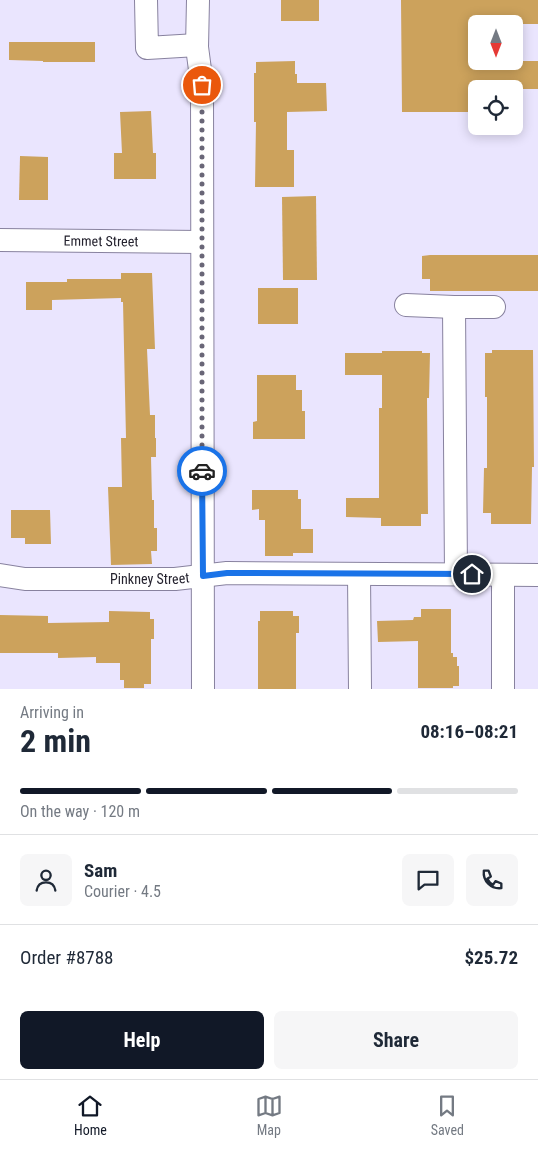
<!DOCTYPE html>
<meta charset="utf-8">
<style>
:root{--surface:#fff;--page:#f6f6f7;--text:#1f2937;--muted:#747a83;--line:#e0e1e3;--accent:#111827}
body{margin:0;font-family:"Roboto Condensed",sans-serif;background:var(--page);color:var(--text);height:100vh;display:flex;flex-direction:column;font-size:19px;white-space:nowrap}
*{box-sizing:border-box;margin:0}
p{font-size:16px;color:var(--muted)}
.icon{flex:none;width:28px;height:28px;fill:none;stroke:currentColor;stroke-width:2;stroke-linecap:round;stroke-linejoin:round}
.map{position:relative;height:689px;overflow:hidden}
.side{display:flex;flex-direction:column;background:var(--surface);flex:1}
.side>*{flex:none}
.needle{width:32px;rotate:180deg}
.controls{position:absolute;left:468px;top:15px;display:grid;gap:10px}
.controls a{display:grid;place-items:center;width:55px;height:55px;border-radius:8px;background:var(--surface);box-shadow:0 2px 12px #0003;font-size:25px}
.pin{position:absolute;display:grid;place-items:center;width:42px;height:42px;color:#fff;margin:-21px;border:2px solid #fff;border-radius:50%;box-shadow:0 1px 5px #0007}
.courier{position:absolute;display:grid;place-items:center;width:50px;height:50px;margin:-25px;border:4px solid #1a73e8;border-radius:50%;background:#fff;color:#222;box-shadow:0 1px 6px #0007}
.summary em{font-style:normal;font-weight:700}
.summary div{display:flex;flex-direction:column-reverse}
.summary{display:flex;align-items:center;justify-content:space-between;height:85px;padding:0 20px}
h1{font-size:32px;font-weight:700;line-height:38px}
.bar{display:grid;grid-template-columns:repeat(4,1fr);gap:8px 5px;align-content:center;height:60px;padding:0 20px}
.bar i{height:6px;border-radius:4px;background:var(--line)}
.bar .selected{background:var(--accent)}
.bar p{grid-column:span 4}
.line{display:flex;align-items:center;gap:12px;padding:0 20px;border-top:1px solid var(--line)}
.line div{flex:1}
.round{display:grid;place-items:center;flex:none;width:52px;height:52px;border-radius:8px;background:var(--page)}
.cta{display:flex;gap:10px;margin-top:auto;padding:10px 20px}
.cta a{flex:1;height:58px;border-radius:8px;background:var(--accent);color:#fff;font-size:20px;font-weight:700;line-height:58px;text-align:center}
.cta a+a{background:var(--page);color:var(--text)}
.tab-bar{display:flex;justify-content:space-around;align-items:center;height:70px;border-top:1px solid var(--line);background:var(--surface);font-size:14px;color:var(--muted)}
.tab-bar a{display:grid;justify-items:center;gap:2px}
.tab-bar .selected{color:var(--accent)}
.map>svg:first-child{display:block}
</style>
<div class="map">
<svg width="538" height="689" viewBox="0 0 538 689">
<rect width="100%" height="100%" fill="#eae5fe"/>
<g fill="#cca25c">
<rect x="281" y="0" width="38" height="21"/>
<polygon points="401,0 538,0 538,24 476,24 476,61 538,61 538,89 476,89 476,112 402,112"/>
<polygon points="9,42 95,42 95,62 43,62 43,61 9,60"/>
<polygon points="295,61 295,74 297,74 297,83 326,83 327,111 287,112 287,150 294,150 294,187 255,187 256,122 254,122 254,73 256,73 256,62"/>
<polygon points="151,111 153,153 156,153 156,179 114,179 114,153 122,153 120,112"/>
<polygon points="20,156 48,157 48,200 19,200"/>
<polygon points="316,196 317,280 283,280 282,197"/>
<polygon points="430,255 538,255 538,291 430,291 430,279 422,279 422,256"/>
<polygon points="121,273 152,273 155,349 147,349 150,415 155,415 155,438 156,438 156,457 151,457 152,500 154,500 154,528 157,528 157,551 151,551 152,564 111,565 108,487 122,487 121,438 126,438 123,302 121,302 121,298 52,300 52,310 26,310 26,282 67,282 67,279 121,279"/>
<rect x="258" y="288" width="40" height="36"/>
<polygon points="492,350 533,350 534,467 532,467 531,524 491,524 491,513 483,513 484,468 487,468 487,397 485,397 485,353 492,353"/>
<polygon points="382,351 422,351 422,353 430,353 429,398 427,398 428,514 421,514 421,526 381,526 381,518 346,517 346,498 379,498 379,408 382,408 382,375 345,375 345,353 382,353"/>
<polygon points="257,375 296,375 296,390 302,390 302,411 305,411 305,439 253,439 253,422 257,421"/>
<polygon points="252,490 298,490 298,499 301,499 301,529 313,529 313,553 293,553 293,556 265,556 265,520 259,520 259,509 252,510"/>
<polygon points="11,510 50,510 51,544 25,544 25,538 11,538"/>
<polygon points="421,609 451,609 451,653 453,653 453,657 457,657 457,666 459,666 459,686 453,686 453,688 418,688 418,641 378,642 377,621 413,620 414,617 421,617"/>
<polygon points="109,611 150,612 150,619 154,619 154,639 151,639 151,684 144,684 144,688 124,688 124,680 120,680 120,663 96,663 96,657 58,658 58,653 0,653 0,615 48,616 48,623 109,622"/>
<polygon points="260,611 293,611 293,616 299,616 299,633 296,633 296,689 258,689 258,621 260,621"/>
</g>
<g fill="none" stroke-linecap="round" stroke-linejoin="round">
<g stroke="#88829f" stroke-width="24">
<g id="minor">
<polyline points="146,0 147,48 197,45"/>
<polyline points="198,0 197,47 202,85 203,689"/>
<path id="s1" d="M 0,240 L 201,242"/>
<polyline points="406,305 454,307 494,307"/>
<polyline points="454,307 456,574"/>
<polyline points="359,574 360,689"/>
<path id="s2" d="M 0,575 L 25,579 L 175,579 L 227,573 L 538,575"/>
<polyline points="503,575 503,689"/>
</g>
</g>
<use href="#minor" stroke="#fff" stroke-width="22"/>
</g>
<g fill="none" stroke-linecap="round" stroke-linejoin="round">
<polyline stroke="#696677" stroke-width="5" stroke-dasharray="0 9" points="202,85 202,471"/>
<polyline stroke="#1a73e8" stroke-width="6" points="202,471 203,576 227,573 472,574"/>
</g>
<g text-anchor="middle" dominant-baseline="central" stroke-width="4" stroke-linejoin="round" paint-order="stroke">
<g font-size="14" fill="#24222e" stroke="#f6f5fc">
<text stroke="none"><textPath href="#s1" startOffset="101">Emmet Street</textPath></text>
<text stroke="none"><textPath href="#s2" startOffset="150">Pinkney Street</textPath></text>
</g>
</g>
</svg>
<div class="controls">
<a><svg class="needle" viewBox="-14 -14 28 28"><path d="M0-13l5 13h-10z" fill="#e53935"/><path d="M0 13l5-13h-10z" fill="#747a83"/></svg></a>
<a><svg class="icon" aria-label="locate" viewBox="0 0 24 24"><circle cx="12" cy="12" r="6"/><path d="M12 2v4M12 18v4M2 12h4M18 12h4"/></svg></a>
</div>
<div class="pin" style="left:202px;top:85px;background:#ea580c"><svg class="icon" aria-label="bag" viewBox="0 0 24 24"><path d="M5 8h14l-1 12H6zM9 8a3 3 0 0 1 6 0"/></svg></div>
<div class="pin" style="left:472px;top:574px;background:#1f2937"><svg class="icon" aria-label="home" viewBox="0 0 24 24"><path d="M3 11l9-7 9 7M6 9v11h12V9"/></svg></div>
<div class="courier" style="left:202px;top:471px"><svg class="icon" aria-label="car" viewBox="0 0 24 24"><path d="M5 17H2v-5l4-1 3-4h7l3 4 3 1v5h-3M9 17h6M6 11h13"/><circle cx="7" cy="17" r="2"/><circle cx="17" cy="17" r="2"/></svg></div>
</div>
<section class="side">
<div class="summary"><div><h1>2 min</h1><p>Arriving in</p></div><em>08:16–08:21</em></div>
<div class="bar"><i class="selected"></i><i class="selected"></i><i class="selected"></i><i></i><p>On the way · 120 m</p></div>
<div class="line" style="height:90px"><a class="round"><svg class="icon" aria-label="person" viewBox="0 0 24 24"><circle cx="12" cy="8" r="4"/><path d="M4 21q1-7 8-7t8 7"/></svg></a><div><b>Sam</b><p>Courier · 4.5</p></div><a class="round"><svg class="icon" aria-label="chat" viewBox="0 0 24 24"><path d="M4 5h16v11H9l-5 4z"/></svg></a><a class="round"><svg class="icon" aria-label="phone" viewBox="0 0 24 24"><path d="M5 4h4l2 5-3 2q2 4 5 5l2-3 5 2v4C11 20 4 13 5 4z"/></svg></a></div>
<div class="line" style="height:65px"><div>Order #8788</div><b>$25.72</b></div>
<div class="cta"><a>Help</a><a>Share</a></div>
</section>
<nav class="tab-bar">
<a class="selected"><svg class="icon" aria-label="home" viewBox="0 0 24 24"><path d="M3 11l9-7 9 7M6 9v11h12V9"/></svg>Home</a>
<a><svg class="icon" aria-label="map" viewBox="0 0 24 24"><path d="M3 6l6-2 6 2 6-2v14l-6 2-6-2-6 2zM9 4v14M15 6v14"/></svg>Map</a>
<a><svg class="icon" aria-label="saved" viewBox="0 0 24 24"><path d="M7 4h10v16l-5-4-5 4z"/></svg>Saved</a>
</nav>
